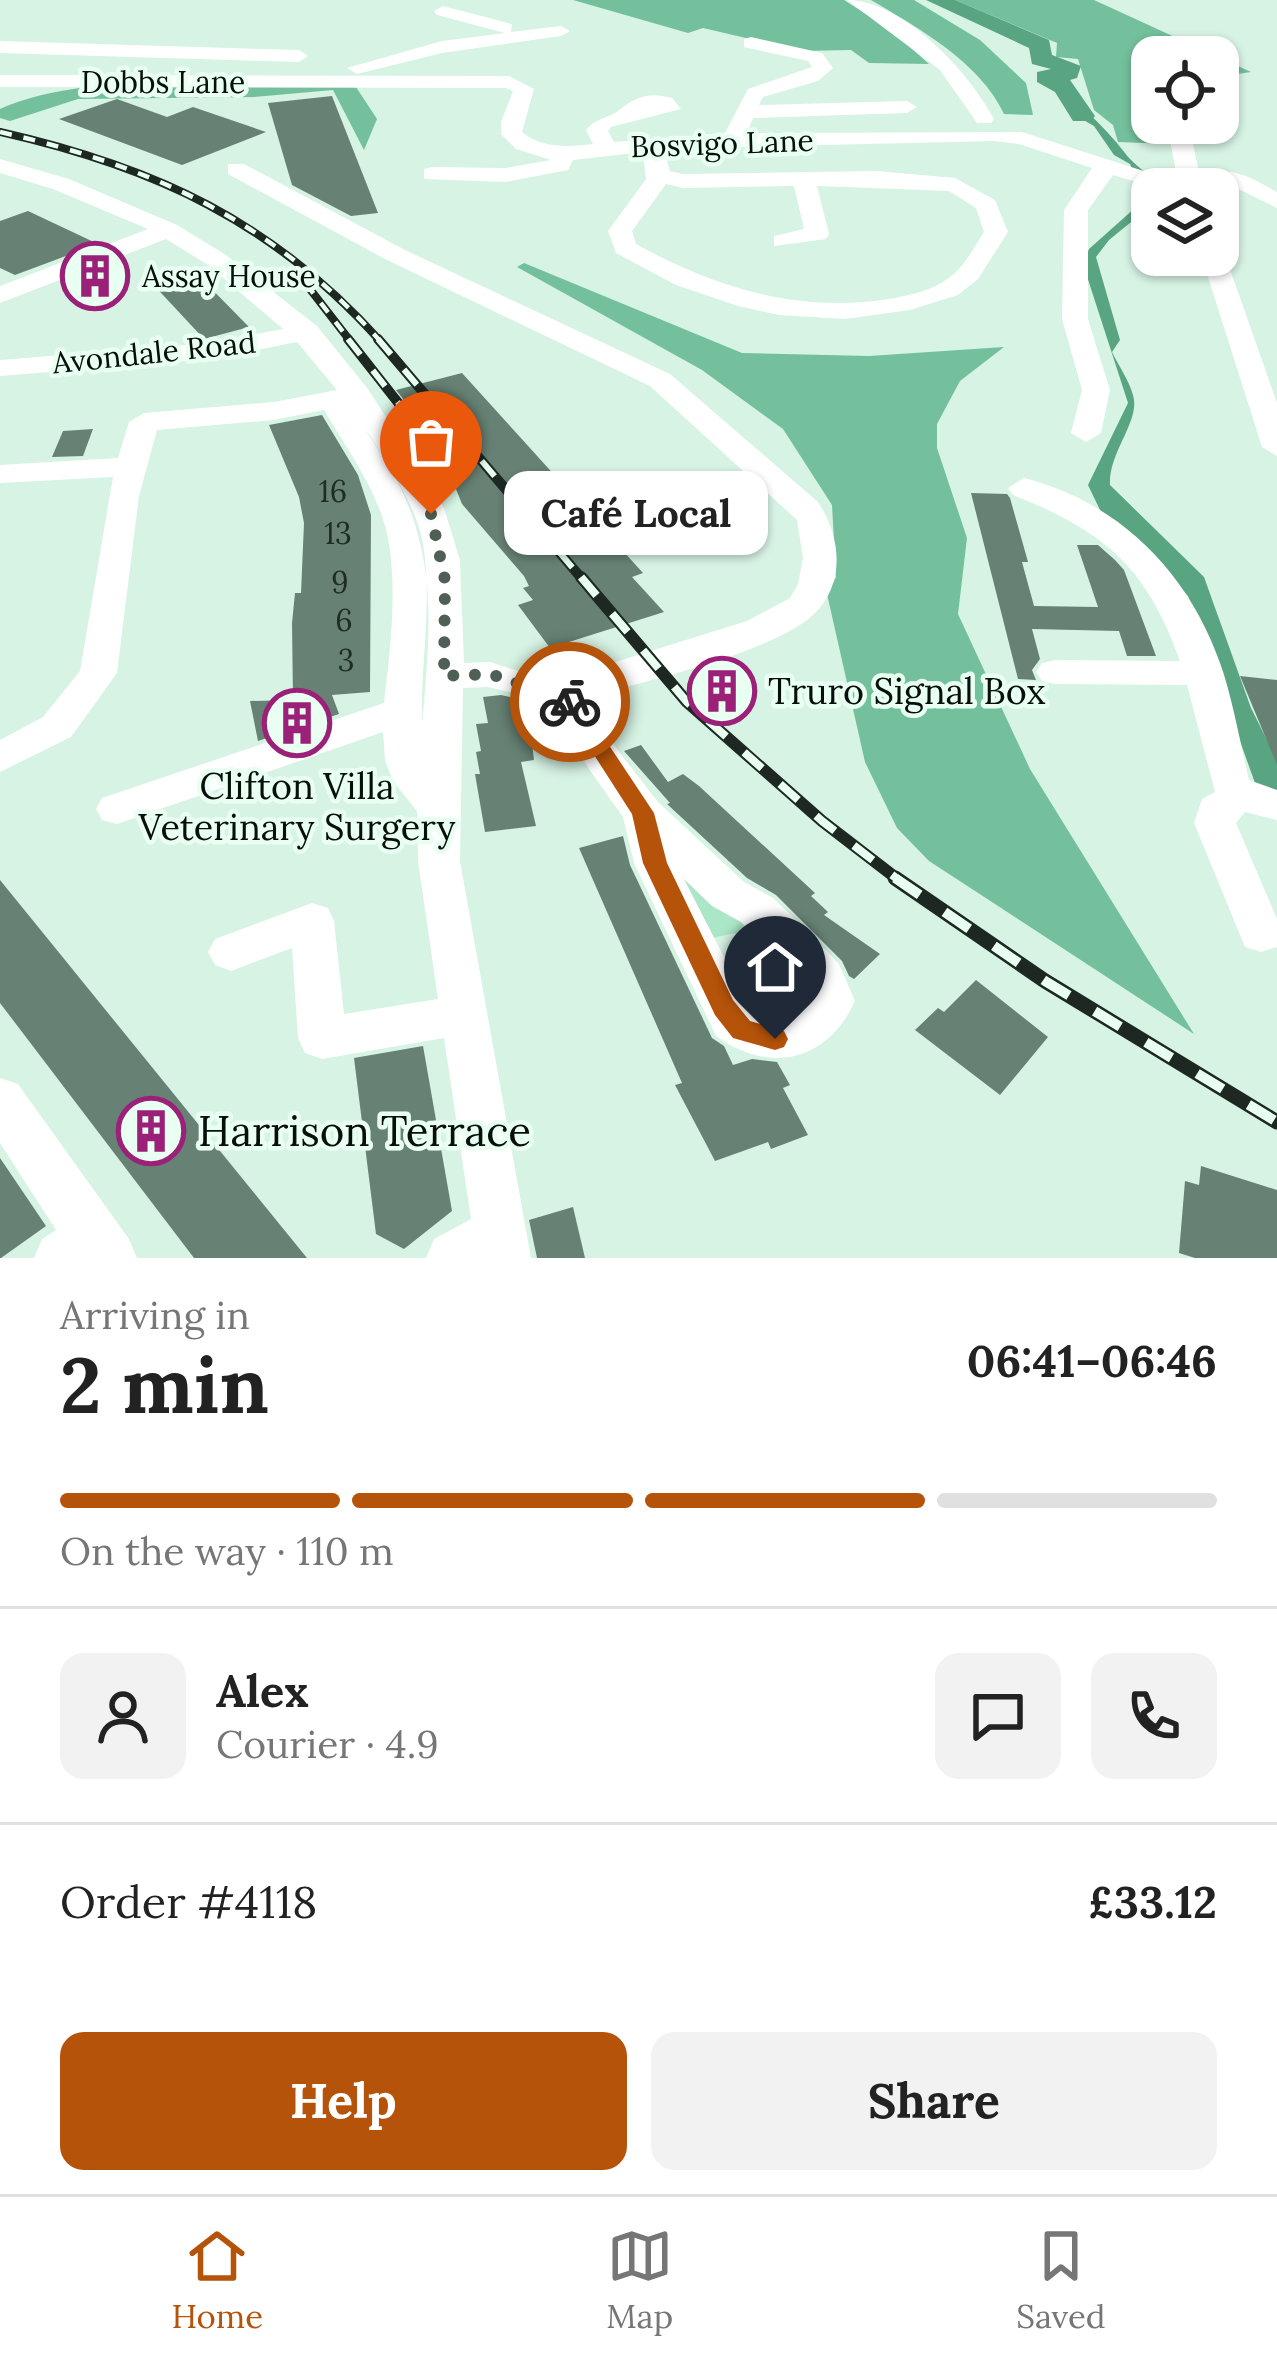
<!DOCTYPE html>
<meta charset="utf-8">
<style>
:root{--surface:#fff;--page:#f2f2f2;--text:#222;--muted:#767676;--line:#e0e0e0;--accent:#b45309}
body{margin:0;font-family:Lora,serif;background:var(--page);color:var(--text);height:100vh;display:flex;flex-direction:column;font-size:45px;white-space:nowrap}
*{box-sizing:border-box;margin:0}
p{font-size:39px;color:var(--muted)}
.icon{flex:none;width:66px;height:66px;fill:none;stroke:currentColor;stroke-width:2;stroke-linecap:round;stroke-linejoin:round}
.map{position:relative;height:1258px;overflow:hidden}
.details{display:flex;flex-direction:column;background:var(--surface);flex:1}
.details>*{flex:none}
.tools{position:absolute;left:1131px;top:36px;display:grid;gap:24px}
.tools a{display:grid;place-items:center;width:108px;height:108px;border-radius:24px;background:var(--surface);box-shadow:0 3px 9px #0004;font-size:60px}
.pin{position:absolute;display:grid;place-items:center;width:102px;height:102px;color:#fff;margin:-123px -51px;border-radius:50% 50% 50% 0;rotate:-45deg;box-shadow:0 0 12px #0007}
.pin .icon{rotate:45deg}
.courier{position:absolute;display:grid;place-items:center;width:120px;height:120px;margin:-60px;border:9px solid #b45309;border-radius:50%;background:#fff;color:#222;box-shadow:0 3px 15px #0007}
.bubble{position:absolute;height:84px;border-radius:24px;background:var(--surface);box-shadow:0 3px 9px #0004;font-size:39px;font-weight:800;line-height:84px;text-align:center}
.head em{font-style:normal;font-weight:800}
.head div{display:flex;flex-direction:column-reverse}
.head{display:flex;align-items:center;justify-content:space-between;height:204px;padding:0 60px}
h1{font-size:78px;font-weight:800;line-height:90px}
.bar{display:grid;grid-template-columns:repeat(4,1fr);gap:18px 12px;align-content:center;height:144px;padding:0 60px}
.bar i{height:15px;border-radius:9px;background:var(--line)}
.bar .active{background:var(--accent)}
.bar p{grid-column:span 4}
.line{display:flex;align-items:center;gap:30px;padding:0 60px;border-top:3px solid var(--line)}
.line div{flex:1}
.round{display:grid;place-items:center;flex:none;width:126px;height:126px;border-radius:24px;background:var(--page)}
.primary-button{display:flex;gap:24px;margin-top:auto;padding:24px 60px}
.primary-button a{flex:1;height:138px;border-radius:24px;background:var(--accent);color:#fff;font-size:48px;font-weight:800;line-height:138px;text-align:center}
.primary-button a+a{background:var(--page);color:var(--text)}
.menu{display:flex;justify-content:space-around;align-items:center;height:168px;border-top:3px solid var(--line);background:var(--surface);font-size:33px;color:var(--muted)}
.menu a{display:grid;justify-items:center;gap:6px}
.menu .active{color:var(--accent)}
.map>svg:first-child{display:block}
</style>
<div class="map">
<svg width="1277" height="1258" viewBox="0 0 1277 1258">
<rect width="100%" height="100%" fill="#d6f3e4"/>
<polygon fill="#ace6c8" points="659,837 754,922 739,933 760,956 769,951 780,962 772,969 788,985 807,973 815,1002 774,1027 740,1002 762,994 751,974 740,978 733,965 748,960 735,933 708,939"/>
<g fill="#74c09c">
<polygon points="573,0 844,0 891,30 929,64 869,63 851,50 801,51 703,28 688,33"/>
<path d="M 871,0 L 914,0 L 980,40 L 1026,83 L 1033,115 L 1004,114 C 980,62 918,28 871,0 Z"/>
<polygon points="955,0 1094,0 1251,72 1218,77 1218,57 1152,57 1152,88 1136,92 1170,144 1118,142 1113,125 1094,110 1078,59 1056,57 1057,43"/>
<path d="M 354,84 L 377,119 L 364,150 L 333,90 L 254,97 L 78,99 L 10,121 L 0,118 L 0,109 C 85,69 255,85 354,84 Z"/>
<polygon points="524,263 742,353 869,356 1004,347 960,381 937,424 937,448 967,538 958,614 1030,769 1194,1034 929,861 897,828 865,762 827,594 836,577 832,505 783,429 702,370 517,267"/>
</g>
<path fill="#59a581" d="M 1053,74 C 1072,100 1103,124 1125,153 C 1136,168 1146,168 1156,189 L 1152,189 L 1152,205 L 1109,240 L 1096,257 L 1120,340 L 1112,352 C 1118,365 1129,380 1133,395 C 1141,421 1108,452 1110,485 L 1204,577 L 1251,708 L 1277,760 L 1277,811 L 1255,783 L 1188,596 L 1100,510 L 1088,485 L 1128,403 L 1083,264 L 1089,249 L 1145,199 L 1130,164 L 1114,155 L 1094,126 L 1073,114 L 1062,88 L 1047,81 Z"/>
<g fill="none" stroke-linecap="round" stroke-linejoin="round">
<polygon fill="#59a581" fill-rule="evenodd" points="926,0 955,0 1049,40 1052,55 1081,66 1077,78 1070,80 1095,116 1091,121 1073,121 1055,92 1037,82 1037,72 1051,69 1032,64 1029,48"/>
</g>
<g fill="#678274">
<polygon points="332,96 378,213 351,216 292,185 268,103"/>
<polygon points="117,99 167,117 193,107 266,132 182,165 59,119"/>
<polygon points="28,211 98,244 15,275 0,268 0,221"/>
<polygon points="191,268 249,327 204,339 149,280"/>
<polygon points="462,373 643,573 632,577 664,612 550,648 518,605 533,600 523,588 529,586 524,576 462,504 452,479 435,456 447,453 396,390"/>
<polygon points="322,415 358,475 371,515 370,692 332,695 339,714 258,741 250,701 293,700 292,623 295,593 301,593 304,523 299,497 269,425"/>
<polygon points="93,429 83,456 52,457 63,431"/>
<polygon points="971,493 1007,494 1010,498 1028,562 1022,562 1034,606 1098,607 1077,545 1098,545 1115,560 1124,570 1156,656 1127,656 1119,631 1032,629 1040,659 1032,670 1036,680 1018,679"/>
<polygon points="1240,676 1277,680 1277,765"/>
<polygon points="501,695 510,697 517,728 530,726 534,760 521,762 536,826 485,832 475,774 480,774 476,752 481,751 476,724 488,723 483,697"/>
<polygon points="641,745 668,782 683,774 699,786 815,893 811,896 828,912 824,915 880,954 854,979 849,976 842,961 776,895 747,878 667,804 670,803 624,751"/>
<polygon points="623,836 630,865 712,1038 724,1046 733,1065 752,1059 777,1062 790,1085 783,1088 808,1135 771,1149 768,1142 715,1161 675,1085 682,1083 579,848"/>
<polygon points="0,880 307,1258 194,1258 0,1003"/>
<polygon points="976,980 1048,1037 1000,1095 915,1030 938,1008 944,1012"/>
<polygon points="423,1046 452,1211 404,1249 376,1234 354,1058"/>
<polygon points="0,1158 46,1226 1,1258 0,1258"/>
<polygon points="1201,1166 1277,1190 1277,1258 1195,1258 1179,1253 1185,1181 1199,1185"/>
<polygon points="573,1207 585,1258 537,1258 529,1220"/>
</g>
<g fill="none" stroke-linecap="round" stroke-linejoin="round">
<g fill="#fff" fill-rule="evenodd">
<path d="M 847,0 C 903,0 969,72 994,119 L 991,123 L 977,123 L 940,70 Z"/>
<polygon points="443,6 512,24 511,32 561,26 570,31 561,36 442,53 357,74 347,68 442,41 505,33 437,15 434,11"/>
<path d="M 751,37 L 822,53 L 833,68 L 818,81 L 763,97 L 759,105 L 907,101 L 917,107 L 907,113 L 753,118 L 747,133 L 1022,132 L 1178,182 L 1168,130 L 1179,124 L 1190,130 L 1200,177 C 1232,164 1249,177 1277,192 L 1277,208 L 1228,184 C 1187,190 1155,189 1113,175 L 1088,210 L 1088,319 L 1110,390 L 1101,433 L 1086,442 L 1071,433 L 1082,390 L 1062,319 L 1064,210 L 1092,168 L 1019,144 L 994,141 L 663,149 L 670,171 L 683,174 L 877,171 L 955,178 L 995,200 L 1008,232 L 978,279 L 958,295 L 910,310 L 845,319 L 779,315 L 738,306 L 676,285 L 616,253 L 608,231 L 646,179 L 643,152 L 573,160 L 568,170 L 505,182 L 424,179 L 424,169 L 432,167 L 505,168 L 551,160 L 516,149 L 501,134 L 501,122 L 513,91 L 506,88 L 0,87 L 0,75 L 509,76 L 534,89 L 522,132 C 543,149 568,147 593,144 L 586,130 C 597,117 607,119 618,111 C 637,96 648,92 672,98 L 681,109 L 611,127 L 608,131 L 614,142 L 725,133 L 748,89 L 812,67 L 808,61 L 744,47 L 744,39 ZM 666,184 L 683,188 L 794,186 L 804,229 L 774,236 L 774,246 L 826,239 L 829,234 L 817,186 L 949,191 L 976,208 L 984,232 C 974,247 965,266 950,277 C 933,291 910,295 889,299 C 797,313 716,288 636,244 L 632,231 Z"/>
<polygon points="0,41 299,50 308,56 299,62 0,53"/>
<path d="M 0,159 L 69,179 L 177,225 L 226,255 L 317,326 L 368,389 L 444,508 L 460,560 L 464,663 L 490,662 L 531,675 L 564,678 L 747,621 L 790,598 L 798,584 L 803,558 L 797,520 L 650,386 L 387,260 L 228,174 L 228,164 L 244,164 L 405,250 L 670,374 L 818,502 C 841,536 846,583 814,614 C 775,652 642,682 587,697 L 617,749 L 658,802 L 744,882 L 773,898 L 809,932 L 839,964 L 855,1001 C 828,1061 770,1075 716,1036 L 634,863 L 623,817 L 589,769 L 551,702 L 488,687 L 463,688 L 460,861 L 531,1258 L 426,1258 L 434,1239 L 471,1219 L 444,1038 L 322,1059 L 305,1053 L 298,1038 L 292,948 L 231,971 L 215,965 L 208,952 L 215,939 L 312,903 L 328,908 L 334,921 L 344,1014 L 438,999 L 418,861 L 417,811 L 393,781 L 385,761 L 383,732 L 117,824 L 102,820 L 96,809 L 102,798 L 384,703 C 390,652 397,596 389,544 C 382,496 348,451 324,410 L 274,420 L 157,430 L 139,496 L 117,673 L 71,737 L 0,772 L 0,740 L 43,717 L 80,671 L 113,477 L 0,483 L 0,465 L 118,458 L 129,422 L 144,413 L 274,402 L 337,390 L 297,342 L 210,359 L 0,376 L 0,360 L 210,343 L 283,329 L 208,265 L 166,239 L 0,303 L 0,286 L 148,229 L 53,189 L 0,173 ZM 363,426 C 439,530 433,604 422,725 C 420,666 433,604 423,544 C 415,501 386,462 363,426 ZM 684,879 L 712,906 L 741,922 L 803,987 L 807,1001 C 790,1018 770,1022 750,1008 Z"/>
<polygon points="1218,249 1225,255 1277,403 1277,456 1262,447 1201,255 1218,255"/>
<path d="M 1024,478 C 1119,502 1188,572 1220,663 C 1232,696 1240,742 1249,780 L 1277,790 L 1277,820 L 1245,812 L 1236,823 L 1277,919 L 1277,947 L 1261,952 L 1245,947 L 1194,823 L 1202,799 L 1215,792 L 1187,685 L 1055,684 L 1042,681 L 1036,672 L 1042,663 L 1055,660 L 1180,661 C 1147,567 1104,531 1013,495 L 1008,488 Z"/>
<polygon points="0,1078 18,1084 129,1239 137,1258 34,1258 42,1239 56,1230 0,1143"/>
</g>
<g stroke="#1d2822" stroke-width="8">
<g id="rail-far3">
<path d="M 0,132 C 155,167 274,222 381,342"/>
<polyline points="306,284 351,342"/>
</g>
</g>
<g stroke="#1d2822" stroke-width="10">
<g id="rail-far2">
<polyline points="348,339 407,414"/>
<polyline points="378,339 583,580"/>
</g>
</g>
<g stroke="#1d2822" stroke-width="12">
<polyline id="rail-far1" points="581,577 687,702 822,821 900,881"/>
</g>
<g stroke="#1d2822" stroke-width="15">
<polyline id="rail" points="895,878 1045,981 1277,1122"/>
</g>
<use href="#rail-far3" stroke="#e8fff2" stroke-width="4.5" stroke-dasharray="12" stroke-linecap="butt"/>
<use href="#rail-far2" stroke="#e8fff2" stroke-width="6" stroke-dasharray="20" stroke-linecap="butt"/>
<use href="#rail-far1" stroke="#e8fff2" stroke-width="8" stroke-dasharray="24" stroke-linecap="butt"/>
<use href="#rail" stroke="#e8fff2" stroke-width="10" stroke-dasharray="30" stroke-linecap="butt"/>
</g>
<polygon fill="#b45309" points="570,695 577,697 654,813 667,863 733,1000 750,1021 784,1031 788,1039 784,1047 775,1050 733,1038 715,1015 643,863 632,814 560,702"/>
<g fill="none" stroke-linecap="round" stroke-linejoin="round">
<polyline stroke="#4f5f56" stroke-width="12" stroke-dasharray="0 21.6" points="431,514 445,580 444,676 490,674 528,687 563,691 570,702"/>
</g>
<defs>
<g id="building-ring" transform="scale(3.45)"><circle r="9.5" fill="#e8fff2" stroke="#9b2078" stroke-width="1.5"/><path d="M-4-6H4V6H1V3H-1V6H-4ZM-2.5-4.3h1.7v1.8h-1.7ZM.8-4.3h1.7v1.8H.8ZM-2.5-1h1.7V.8h-1.7ZM.8-1h1.7V.8H.8Z" fill="#9b2078"/></g>
</defs>
<g fill-rule="evenodd">
<use href="#building-ring" x="95" y="276"/>
<use href="#building-ring" x="722" y="691"/>
<use href="#building-ring" x="297" y="723"/>
<use href="#building-ring" x="151" y="1131"/>
</g>
<g text-anchor="middle" dominant-baseline="central" stroke-width="9" stroke-linejoin="round" paint-order="stroke">
<g font-size="30" fill="#060f0a" stroke="#e8fff2">
<text x="163" y="82">Dobbs Lane</text>
<text transform="translate(722 143) rotate(-2)">Bosvigo Lane</text>
<text transform="translate(154 352) rotate(-6)">Avondale Road</text>
</g>
<g font-size="30" fill="#060f0a" stroke="#e8fff2" text-anchor="start">
<text x="142" y="276">Assay House</text>
</g>
<g font-size="30" fill="#1e2c24">
<text x="333" y="491">16</text>
<text x="338" y="533">13</text>
<text x="340" y="582">9</text>
<text x="344" y="620">6</text>
<text x="346" y="660">3</text>
</g>
<g font-size="36" fill="#060f0a" stroke="#e8fff2" text-anchor="start">
<text x="768" y="691">Truro Signal Box</text>
<text x="297" y="786" text-anchor="middle">Clifton Villa<tspan x="297" dy="41">Veterinary Surgery</tspan></text>
</g>
<g font-size="42" fill="#060f0a" stroke="#e8fff2" text-anchor="start">
<text x="198" y="1131">Harrison Terrace</text>
</g>
</g>
</svg>
<div class="tools">
<a><svg class="icon" aria-label="locate" viewBox="0 0 24 24"><circle cx="12" cy="12" r="6"/><path d="M12 2v4M12 18v4M2 12h4M18 12h4"/></svg></a>
<a><svg class="icon" aria-label="layers" viewBox="0 0 24 24"><path d="M12 4l9 5-9 5-9-5zM3 14l9 5 9-5"/></svg></a>
</div>
<div class="pin" style="left:431px;top:514px;background:#ea580c"><svg class="icon" aria-label="bag" viewBox="0 0 24 24"><path d="M5 8h14l-1 12H6zM9 8a3 3 0 0 1 6 0"/></svg></div>
<div class="pin" style="left:775px;top:1039px;background:#1f2937"><svg class="icon" aria-label="home" viewBox="0 0 24 24"><path d="M3 11l9-7 9 7M6 9v11h12V9"/></svg></div>
<div class="courier" style="left:570px;top:702px"><svg class="icon" aria-label="bike" viewBox="0 0 24 24"><circle cx="6" cy="16" r="4"/><circle cx="18" cy="16" r="4"/><path d="M6 16l4-8h5l3 8M10 8l3 8H6M13 5h3"/></svg></div>
<div class="bubble" style="left:504px;top:471px;width:264px">Café Local</div>
</div>
<section class="details">
<div class="head"><div><h1>2 min</h1><p>Arriving in</p></div><em>06:41–06:46</em></div>
<div class="bar"><i class="active"></i><i class="active"></i><i class="active"></i><i></i><p>On the way · 110 m</p></div>
<div class="line" style="height:216px"><a class="round"><svg class="icon" aria-label="person" viewBox="0 0 24 24"><circle cx="12" cy="8" r="4"/><path d="M4 21q1-7 8-7t8 7"/></svg></a><div><b>Alex</b><p>Courier · 4.9</p></div><a class="round"><svg class="icon" aria-label="chat" viewBox="0 0 24 24"><path d="M4 5h16v11H9l-5 4z"/></svg></a><a class="round"><svg class="icon" aria-label="phone" viewBox="0 0 24 24"><path d="M5 4h4l2 5-3 2q2 4 5 5l2-3 5 2v4C11 20 4 13 5 4z"/></svg></a></div>
<div class="line" style="height:156px"><div>Order #4118</div><b>£33.12</b></div>
<div class="primary-button"><a>Help</a><a>Share</a></div>
</section>
<nav class="menu">
<a class="active"><svg class="icon" aria-label="home" viewBox="0 0 24 24"><path d="M3 11l9-7 9 7M6 9v11h12V9"/></svg>Home</a>
<a><svg class="icon" aria-label="map" viewBox="0 0 24 24"><path d="M3 6l6-2 6 2 6-2v14l-6 2-6-2-6 2zM9 4v14M15 6v14"/></svg>Map</a>
<a><svg class="icon" aria-label="saved" viewBox="0 0 24 24"><path d="M7 4h10v16l-5-4-5 4z"/></svg>Saved</a>
</nav>
